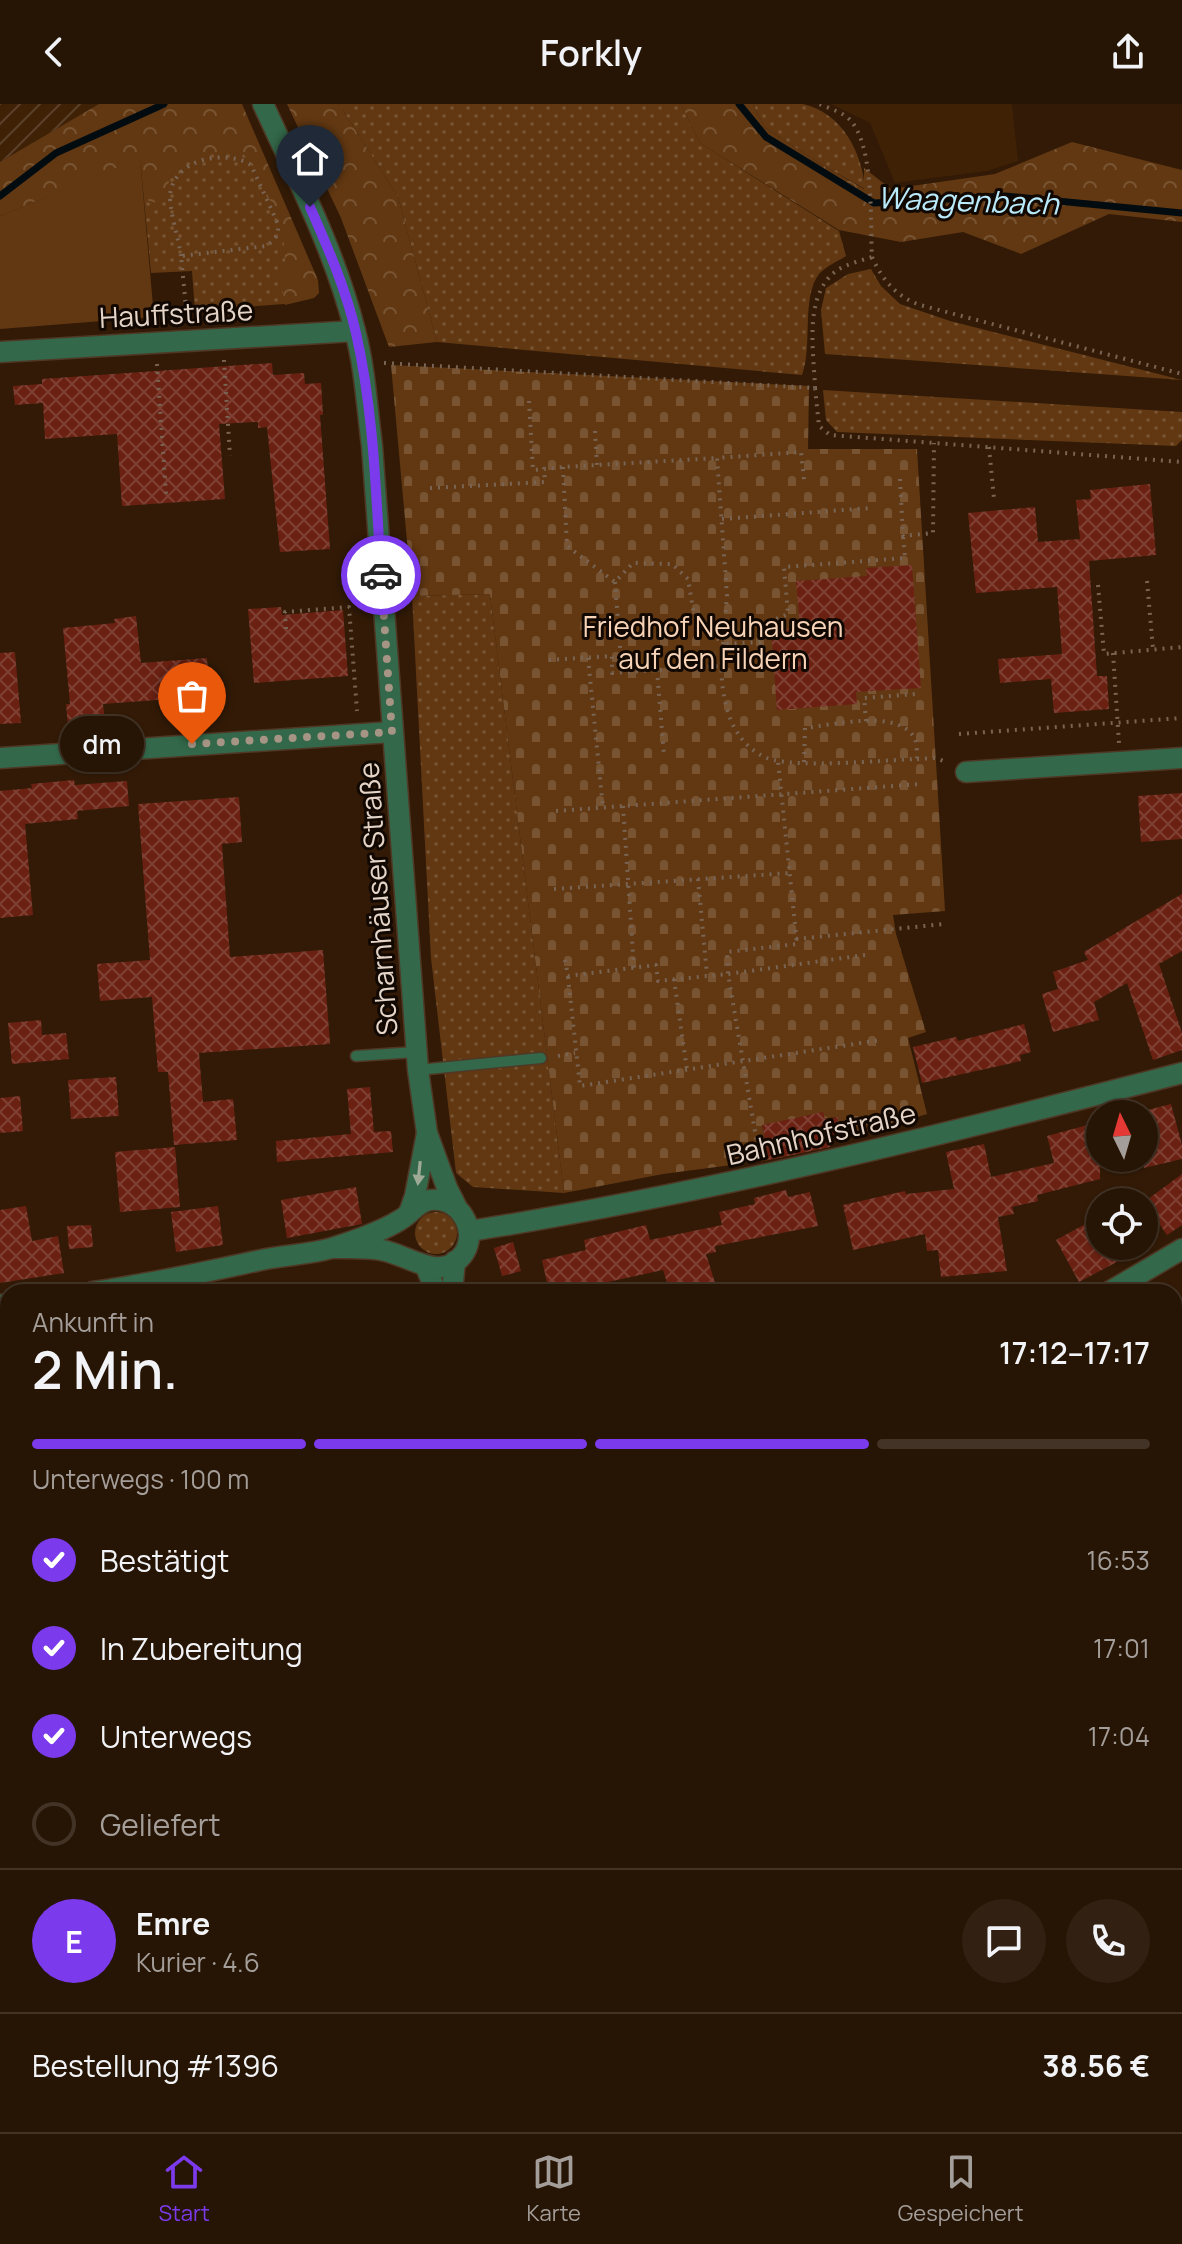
<!DOCTYPE html>
<html lang="de">
<meta charset="utf-8">
<style>
:root{--surface:#261404;--page:#322113;--text:#f1f3f6;--muted:#a49e9a;--line:#423326;--accent:#7c3aed}
body{margin:0;font-family:Manrope,sans-serif;background:var(--page);color:var(--text);height:100vh;display:flex;flex-direction:column;font-size:30px;white-space:nowrap}
*{box-sizing:border-box;margin:0}
p{font-size:26px;color:var(--muted)}
.icon{flex:none;width:44px;height:44px;fill:none;stroke:currentColor;stroke-width:2;stroke-linecap:round;stroke-linejoin:round}
.map{position:relative;flex:1;overflow:hidden}
.details{position:absolute;left:0px;top:1180px;width:1182px;height:848px;display:flex;flex-direction:column;background:var(--surface);border-radius:24px 24px 0 0;box-shadow:0 2px 6px #0004,0 0 0 2px var(--line)}
.details>*{flex:none}
.needle{width:52px;rotate:355deg}
.tools{position:absolute;left:1086px;top:996px;display:grid;gap:16px}
.tools a{display:grid;place-items:center;width:72px;height:72px;border-radius:50%;background:var(--surface);box-shadow:0 2px 6px #0004,0 0 0 2px var(--line);font-size:40px}
.pin{position:absolute;display:grid;place-items:center;width:68px;height:68px;color:#fff;margin:-82px -34px;border-radius:50% 50% 50% 0;rotate:-45deg;box-shadow:0 0 8px #0007}
.pin .icon{rotate:45deg}
.courier{position:absolute;display:grid;place-items:center;width:80px;height:80px;margin:-40px;border:6px solid #7c3aed;border-radius:50%;background:#fff;color:#222;box-shadow:0 2px 10px #0007}
.bubble{position:absolute;height:56px;border-radius:28px;background:var(--surface);box-shadow:0 2px 6px #0004,0 0 0 2px var(--line);font-size:26px;font-weight:600;line-height:56px;text-align:center}
.head em{font-style:normal;font-weight:600}
.head div{display:flex;flex-direction:column-reverse}
.head{display:flex;align-items:center;justify-content:space-between;height:136px;padding:0 32px}
h1{font-size:52px;font-weight:600;line-height:60px}
.bar{display:grid;grid-template-columns:repeat(4,1fr);gap:12px 8px;align-content:center;height:96px;padding:0 32px}
.bar i{height:10px;border-radius:6px;background:var(--line)}
.bar .on{background:var(--accent)}
.bar p{grid-column:span 4}
.line{display:flex;align-items:center;gap:20px;padding:0 32px;border-top:2px solid var(--line)}
.line div{flex:1}
.round{display:grid;place-items:center;flex:none;width:84px;height:84px;border-radius:42px;background:var(--page)}
ol{padding:0 32px;list-style:none}
li{display:flex;align-items:center;gap:24px;height:88px}
li p{margin-inline-start:auto}
li .icon{padding:8px;border-radius:50%;background:var(--accent);color:#fff;stroke-width:4}
li:last-child{color:var(--muted)}
li i{width:44px;height:44px;border:4px solid var(--line);border-radius:50%}
header{display:flex;justify-content:space-between;align-items:center;height:104px;padding:0 32px;background:var(--surface);font-size:36px;font-weight:600}
.menu{display:flex;justify-content:space-around;align-items:center;height:112px;border-top:2px solid var(--line);background:var(--surface);font-size:22px;color:var(--muted)}
.menu a{display:grid;justify-items:center;gap:4px}
.menu .on{color:var(--accent)}
.map>svg:first-child{display:block}
</style>
<header><svg class="icon" aria-label="back" viewBox="0 0 24 24"><path d="M15 5l-7 7 7 7"/></svg>Forkly<svg class="icon" aria-label="share" viewBox="0 0 24 24"><path d="M12 15V3M7 8l5-5 5 5M5 13v7h14v-7"/></svg></header>
<div class="map">
<svg width="1182" height="2028" viewBox="0 0 1182 2028">
<defs>
<pattern id="industrial-furrows" width="10" height="10" patternUnits="userSpaceOnUse" patternTransform="scale(2)"><rect width="10" height="10" fill="#3f2106"/><path d="M-1 1l2-2M0 10L10 0M9 11l2-2" fill="none" stroke="#5b4029"/></pattern>
<pattern id="grass-dots" width="8" height="8" patternUnits="userSpaceOnUse" patternTransform="scale(2)"><rect width="8" height="8" fill="#623812"/><path d="M2 2h.1M6 6h.1" fill="none" stroke="#785433" stroke-width="1.8" stroke-linecap="round"/></pattern>
<pattern id="forest-crowns" width="20" height="18" patternUnits="userSpaceOnUse" patternTransform="scale(2)"><rect width="20" height="18" fill="#623812"/><path d="M2 6a3 3 0 1 1 6 0M12 15a3 3 0 1 1 6 0" fill="none" stroke="#785433"/></pattern>
<pattern id="cemetery-stones" width="16" height="16" patternUnits="userSpaceOnUse" patternTransform="scale(2)"><rect width="16" height="16" fill="#623812"/><path d="M2 7V4a2 2 0 0 1 4 0v3zM10 15v-3a2 2 0 0 1 4 0v3z" fill="#785433"/></pattern>
<pattern id="building-cross-hatch" width="8" height="8" patternUnits="userSpaceOnUse" patternTransform="scale(2)"><rect width="8" height="8" fill="#6a2112"/><path d="M0 0l8 8M0 8l8-8" fill="none" stroke="#7f4033"/></pattern>
</defs>
<rect width="100%" height="100%" fill="#321a06"/>
<polygon fill="#3f2106" points="831,0 1012,0 1018,57 987,67 895,79 870,19"/>
<polygon fill="url(#industrial-furrows)" points="0,0 99,0 0,58"/>
<g fill="url(#grass-dots)">
<path d="M 339,0 L 681,0 L 700,39 L 839,127 L 846,152 C 838,157 825,163 819,170 C 801,194 813,242 802,271 L 437,238 L 398,93 Z"/>
<path d="M 753,0 C 768,0 788,0 803,0 C 842,9 862,48 865,85 L 819,59 L 764,23 Z"/>
<polygon points="245,12 311,194 284,200 195,207 192,167 151,169 140,54"/>
<polygon points="871,165 881,182 900,200 950,217 1182,276 825,250 821,206 826,184 848,170"/>
<polygon points="823,286 1182,308 1182,336 1176,342 837,328 826,316"/>
<polygon points="490,490 564,1089 473,1083 456,1069 431,854 412,492"/>
<circle cx="436" cy="1129" r="21"/>
</g>
<g fill="url(#forest-crowns)">
<polygon points="99,0 242,0 318,176 319,189 314,194 285,201 280,170 285,157 283,126 255,62 243,50 223,46 185,59 170,74 163,97 149,99 140,55 0,112 0,58"/>
<polygon points="287,0 339,0 398,93 437,238 389,243 341,114"/>
<polygon points="681,0 753,0 764,23 819,59 864,85 864,64 891,85 995,70 1072,38 1182,66 1182,118 1109,110 1021,150 963,128 901,138 839,126 700,39"/>
<polygon points="1182,1310 1182,1430 1174,1429 1174,1315"/>
<polygon points="8,1939 8,2000 0,1988 0,1942"/>
<polygon points="20,2020 150,2020 151,2028 24,2028"/>
</g>
<polygon fill="url(#cemetery-stones)" points="391,261 809,282 808,345 917,345 945,807 893,811 896,830 926,928 908,934 927,1010 843,1034 838,1013 762,1021 769,1056 663,1070 564,1089 490,490 412,492"/>
<polygon fill="#623812" points="140,54 154,213 0,225 0,112"/>
<g fill="none" stroke-linecap="round" stroke-linejoin="round">
<g stroke="#020c10" stroke-width="7">
<polyline points="739,0 766,33 874,99 1005,92 1182,109"/>
<polyline points="0,92 56,49 164,0"/>
<polyline points="1174,1334 1182,1333"/>
<polyline points="0,1973 8,1971"/>
</g>
</g>
<g fill="url(#building-cross-hatch)">
<polygon points="272,259 273,271 304,269 305,280 321,279 323,311 320,311 330,445 280,448 267,323 258,324 258,318 219,320 225,395 122,402 117,330 45,335 43,299 15,301 13,282 42,280 42,275"/>
<polygon points="1150,380 1156,451 1089,457 1097,572 1107,572 1109,605 1054,609 1051,575 1000,579 998,555 1062,550 1057,483 976,489 968,409 1035,403 1038,438 1080,435 1076,396 1091,395 1090,386"/>
<polygon points="912,461 921,584 856,588 857,600 777,606 771,526 800,524 796,477 867,472 866,464"/>
<polygon points="281,503 282,511 343,506 348,572 254,579 248,505"/>
<polygon points="136,512 141,559 207,554 210,592 103,600 105,618 68,622 66,600 70,600 63,524 115,519 114,515"/>
<polygon points="15,548 21,619 0,620 0,549"/>
<polygon points="74,676 75,681 127,677 129,702 77,707 78,715 25,720 33,811 0,814 0,687 32,684 31,680"/>
<polygon points="1182,689 1182,735 1141,738 1138,692"/>
<polygon points="239,693 242,738 222,740 230,853 323,846 330,940 199,949 203,998 233,995 237,1036 174,1041 168,968 158,968 152,893 100,897 97,860 150,856 138,700"/>
<polygon points="1182,790 1182,847 1159,860 1182,929 1182,946 1153,956 1127,879 1094,898 1099,916 1053,928 1042,890 1058,885 1053,868 1088,856 1084,848"/>
<polygon points="41,916 42,931 66,929 69,955 12,960 8,919"/>
<polygon points="1024,920 1031,948 1020,951 1021,957 922,979 913,943 956,933 958,937"/>
<polygon points="116,973 119,1012 71,1015 68,976"/>
<polygon points="370,983 374,1028 391,1027 393,1048 277,1058 276,1037 351,1030 347,985"/>
<polygon points="20,992 23,1027 0,1029 0,994"/>
<polygon points="1171,1000 1182,1041 1182,1055 1144,1064 1144,1007"/>
<polygon points="823,1008 825,1015 838,1013 843,1034 829,1037 830,1043 769,1056 762,1021"/>
<polygon points="1095,1019 1100,1040 1100,1075 1037,1091 1038,1097 1012,1103 1014,1110 998,1113 1007,1167 941,1173 938,1146 927,1147 925,1130 853,1146 843,1101 905,1087 906,1090 954,1085 946,1048 984,1040 991,1073 1054,1059 1047,1032"/>
<polygon points="175,1043 180,1103 120,1108 115,1048"/>
<polygon points="1182,1070 1182,1121 1167,1131 1144,1098"/>
<polygon points="356,1083 362,1120 287,1134 281,1096"/>
<polygon points="786,1086 788,1093 810,1088 818,1122 715,1142 716,1148 706,1150 718,1188 670,1188 663,1166 594,1181 595,1185 583,1188 549,1188 542,1156 586,1146 584,1136 646,1121 650,1136 722,1121 719,1108 755,1100 754,1094"/>
<polygon points="26,1102 32,1137 58,1132 64,1169 0,1179 0,1106"/>
<polygon points="218,1102 223,1141 176,1148 171,1108"/>
<polygon points="1100,1112 1100,1142 1147,1142 1079,1178 1056,1136"/>
<polygon points="91,1121 93,1143 69,1145 67,1122"/>
<polygon points="513,1138 521,1167 502,1172 494,1144"/>
</g>
<g fill="none" stroke-linecap="round" stroke-linejoin="round">
<g stroke="#4f3825" stroke-width="13">
<g id="service">
<polyline points="356,952 416,948"/>
<polyline points="418,966 541,954"/>
</g>
</g>
<g stroke="#4f3825" stroke-width="23">
<g id="minor">
<polyline points="0,248 355,227"/>
<polyline points="0,654 392,628"/>
<polyline points="966,668 1182,654"/>
<polyline points="1109,1188 1182,1145"/>
<polyline points="0,1436 8,1433"/>
<polyline points="1174,1581 1182,1576"/>
<polyline points="0,1690 8,1688"/>
<polyline points="685,2028 693,2020"/>
</g>
</g>
<g stroke="#4f3825" stroke-width="23">
<g id="tertiary">
<path d="M 263,0 C 297,74 335,147 355,227 C 365,264 367,304 372,342 L 418,966 L 427,1029 L 447,1084 L 457,1104"/>
<polyline points="409,1109 415,1092 427,1029"/>
<path d="M 470,1127 C 710,1089 946,1030 1182,969"/>
<polyline points="426,1163 436,1188"/>
<path d="M 93,1188 C 151,1180 209,1167 266,1155 C 288,1151 311,1150 332,1144 C 354,1137 381,1128 400,1116 C 411,1110 416,1099 430,1096 C 458,1092 479,1125 464,1149 C 442,1181 408,1150 381,1146 C 365,1143 348,1144 332,1144"/>
<polyline points="452,1188 455,1157"/>
<polyline points="0,1201 8,1200"/>
<polyline points="820,2020 824,2028"/>
</g>
</g>
<g stroke="#796453" stroke-width="4" stroke-dasharray="2 6" stroke-linecap="butt">
<path d="M 181,152 C 179,137 169,104 170,91 C 174,54 226,45 251,61 L 278,120 C 279,131 275,136 266,142 L 181,152 L 187,214"/>
<path d="M 872,153 C 883,177 896,192 920,201 L 1182,270"/>
<polyline points="224,256 230,352"/>
<polyline points="384,259 815,284 819,322 830,331 1182,358"/>
<polyline points="157,260 166,390"/>
<path d="M 815,284 C 814,248 803,192 836,167 C 846,160 860,157 872,153 C 870,119 875,36 847,13 C 839,7 828,4 819,0"/>
<polyline points="529,297 533,366 544,365"/>
<polyline points="595,327 597,361"/>
<polyline points="989,343 994,395"/>
<polyline points="563,363 567,442 615,478 633,459 672,460 688,475 694,511 723,540"/>
<polyline points="900,375 903,432 933,429 934,339"/>
<polyline points="430,384 545,378 544,365 563,363 717,354"/>
<polyline points="722,415 871,404"/>
<polyline points="1147,477 1153,545"/>
<polyline points="615,478 622,569"/>
<polyline points="1098,481 1104,550 1182,543"/>
<polyline points="286,525 285,508 349,503 357,607"/>
<polyline points="723,540 727,492 717,354 801,348 804,376"/>
<polyline points="1113,549 1119,639"/>
<polyline points="588,554 603,704"/>
<polyline points="549,556 612,552 612,569 720,562"/>
<polyline points="657,566 664,651"/>
<polyline points="866,617 864,594 915,590"/>
<polyline points="959,630 1182,614"/>
<polyline points="917,655 936,654 946,658"/>
<path d="M 804,658 L 805,624 C 832,621 900,604 915,635 C 917,641 917,649 917,655 C 885,656 793,665 767,654 C 724,636 718,580 723,540 L 760,538 L 767,519 L 788,510 L 784,463 L 905,454 L 903,432"/>
<polyline points="623,702 634,864"/>
<polyline points="556,707 920,680"/>
<polyline points="698,775 707,871"/>
<polyline points="554,785 790,769"/>
<polyline points="796,835 944,820"/>
<polyline points="565,856 568,872 656,861 658,877 728,870 727,848 797,840 778,657"/>
<polyline points="568,873 580,982 881,936"/>
<polyline points="674,875 687,966"/>
<polyline points="558,952 575,949"/>
<polyline points="759,1051 728,870 865,851"/>
<polyline points="1174,1854 1182,1851"/>
</g>
<use href="#service" stroke="#33684a" stroke-width="10"/>
<use href="#minor" stroke="#33684a" stroke-width="20"/>
<use href="#tertiary" stroke="#33684a" stroke-width="20"/>
</g>
<defs><path id="oneway-solid" d="M-6-.8H1V-3.2L6.5 0L1 3.2V.8H-6Z" transform="scale(2)"/></defs>
<use fill="#9ea996" href="#oneway-solid" transform="translate(419 1069) rotate(96)"/>
<g fill="none" stroke-linecap="round" stroke-linejoin="round">
<polyline stroke="#a69484" stroke-width="8" stroke-dasharray="0 14.4" points="192,640 392,628 381,471"/>
<path stroke="#7c3aed" stroke-width="10" d="M 310,103 C 328,144 346,185 356,229 C 374,308 376,391 381,471"/>
</g>
<g text-anchor="middle" dominant-baseline="central" stroke-width="6" stroke-linejoin="round" paint-order="stroke">
<g font-size="28" fill="#e5d5c8" stroke="#120802">
<text transform="translate(176 209) rotate(-3)">Hauffstraße</text>
<text transform="translate(377 795) rotate(-94)">Scharnhäuser Straße</text>
<text transform="translate(821 1029) rotate(-13)">Bahnhofstraße</text>
</g>
<g font-size="28" fill="#f7d3b7" stroke="#120802">
<text x="713" y="522">Friedhof Neuhausen<tspan x="713" dy="32">auf den Fildern</tspan></text>
</g>
<g font-size="30" font-style="italic" fill="#b9eafb" stroke="#120802">
<text transform="translate(968 96) rotate(2)">Waagenbach</text>
</g>
</g>
</svg>
<div class="tools">
<a><svg class="needle" viewBox="-14 -14 28 28"><path d="M0-13l5 13h-10z" fill="#e53935"/><path d="M0 13l5-13h-10z" fill="#a49e9a"/></svg></a>
<a><svg class="icon" aria-label="locate" viewBox="0 0 24 24"><circle cx="12" cy="12" r="6"/><path d="M12 2v4M12 18v4M2 12h4M18 12h4"/></svg></a>
</div>
<div class="pin" style="left:192px;top:640px;background:#ea580c"><svg class="icon" aria-label="bag" viewBox="0 0 24 24"><path d="M5 8h14l-1 12H6zM9 8a3 3 0 0 1 6 0"/></svg></div>
<div class="pin" style="left:310px;top:103px;background:#1f2937"><svg class="icon" aria-label="home" viewBox="0 0 24 24"><path d="M3 11l9-7 9 7M6 9v11h12V9"/></svg></div>
<div class="courier" style="left:381px;top:471px"><svg class="icon" aria-label="car" viewBox="0 0 24 24"><path d="M5 17H2v-5l4-1 3-4h7l3 4 3 1v5h-3M9 17h6M6 11h13"/><circle cx="7" cy="17" r="2"/><circle cx="17" cy="17" r="2"/></svg></div>
<div class="bubble" style="left:60px;top:612px;width:84px">dm</div>
<section class="details">
<div class="head"><div><h1>2 Min.</h1><p>Ankunft in</p></div><em>17:12–17:17</em></div>
<div class="bar"><i class="on"></i><i class="on"></i><i class="on"></i><i></i><p>Unterwegs · 100 m</p></div>
<ol>
<li><svg class="icon" aria-label="check" viewBox="0 0 24 24"><path d="M5 12l5 5 9-10"/></svg>Bestätigt<p>16:53</p></li>
<li><svg class="icon" aria-label="check" viewBox="0 0 24 24"><path d="M5 12l5 5 9-10"/></svg>In Zubereitung<p>17:01</p></li>
<li><svg class="icon" aria-label="check" viewBox="0 0 24 24"><path d="M5 12l5 5 9-10"/></svg>Unterwegs<p>17:04</p></li>
<li><i></i>Geliefert</li>
</ol>
<div class="line" style="height:144px"><b class="round" style="background:var(--accent);color:#fff">E</b><div><b>Emre</b><p>Kurier · 4.6</p></div><a class="round"><svg class="icon" aria-label="chat" viewBox="0 0 24 24"><path d="M4 5h16v11H9l-5 4z"/></svg></a><a class="round"><svg class="icon" aria-label="phone" viewBox="0 0 24 24"><path d="M5 4h4l2 5-3 2q2 4 5 5l2-3 5 2v4C11 20 4 13 5 4z"/></svg></a></div>
<div class="line" style="height:104px"><div>Bestellung #1396</div><b>38.56 €</b></div>
</section>
</div>
<nav class="menu">
<a class="on"><svg class="icon" aria-label="home" viewBox="0 0 24 24"><path d="M3 11l9-7 9 7M6 9v11h12V9"/></svg>Start</a>
<a><svg class="icon" aria-label="map" viewBox="0 0 24 24"><path d="M3 6l6-2 6 2 6-2v14l-6 2-6-2-6 2zM9 4v14M15 6v14"/></svg>Karte</a>
<a><svg class="icon" aria-label="saved" viewBox="0 0 24 24"><path d="M7 4h10v16l-5-4-5 4z"/></svg>Gespeichert</a>
</nav>
